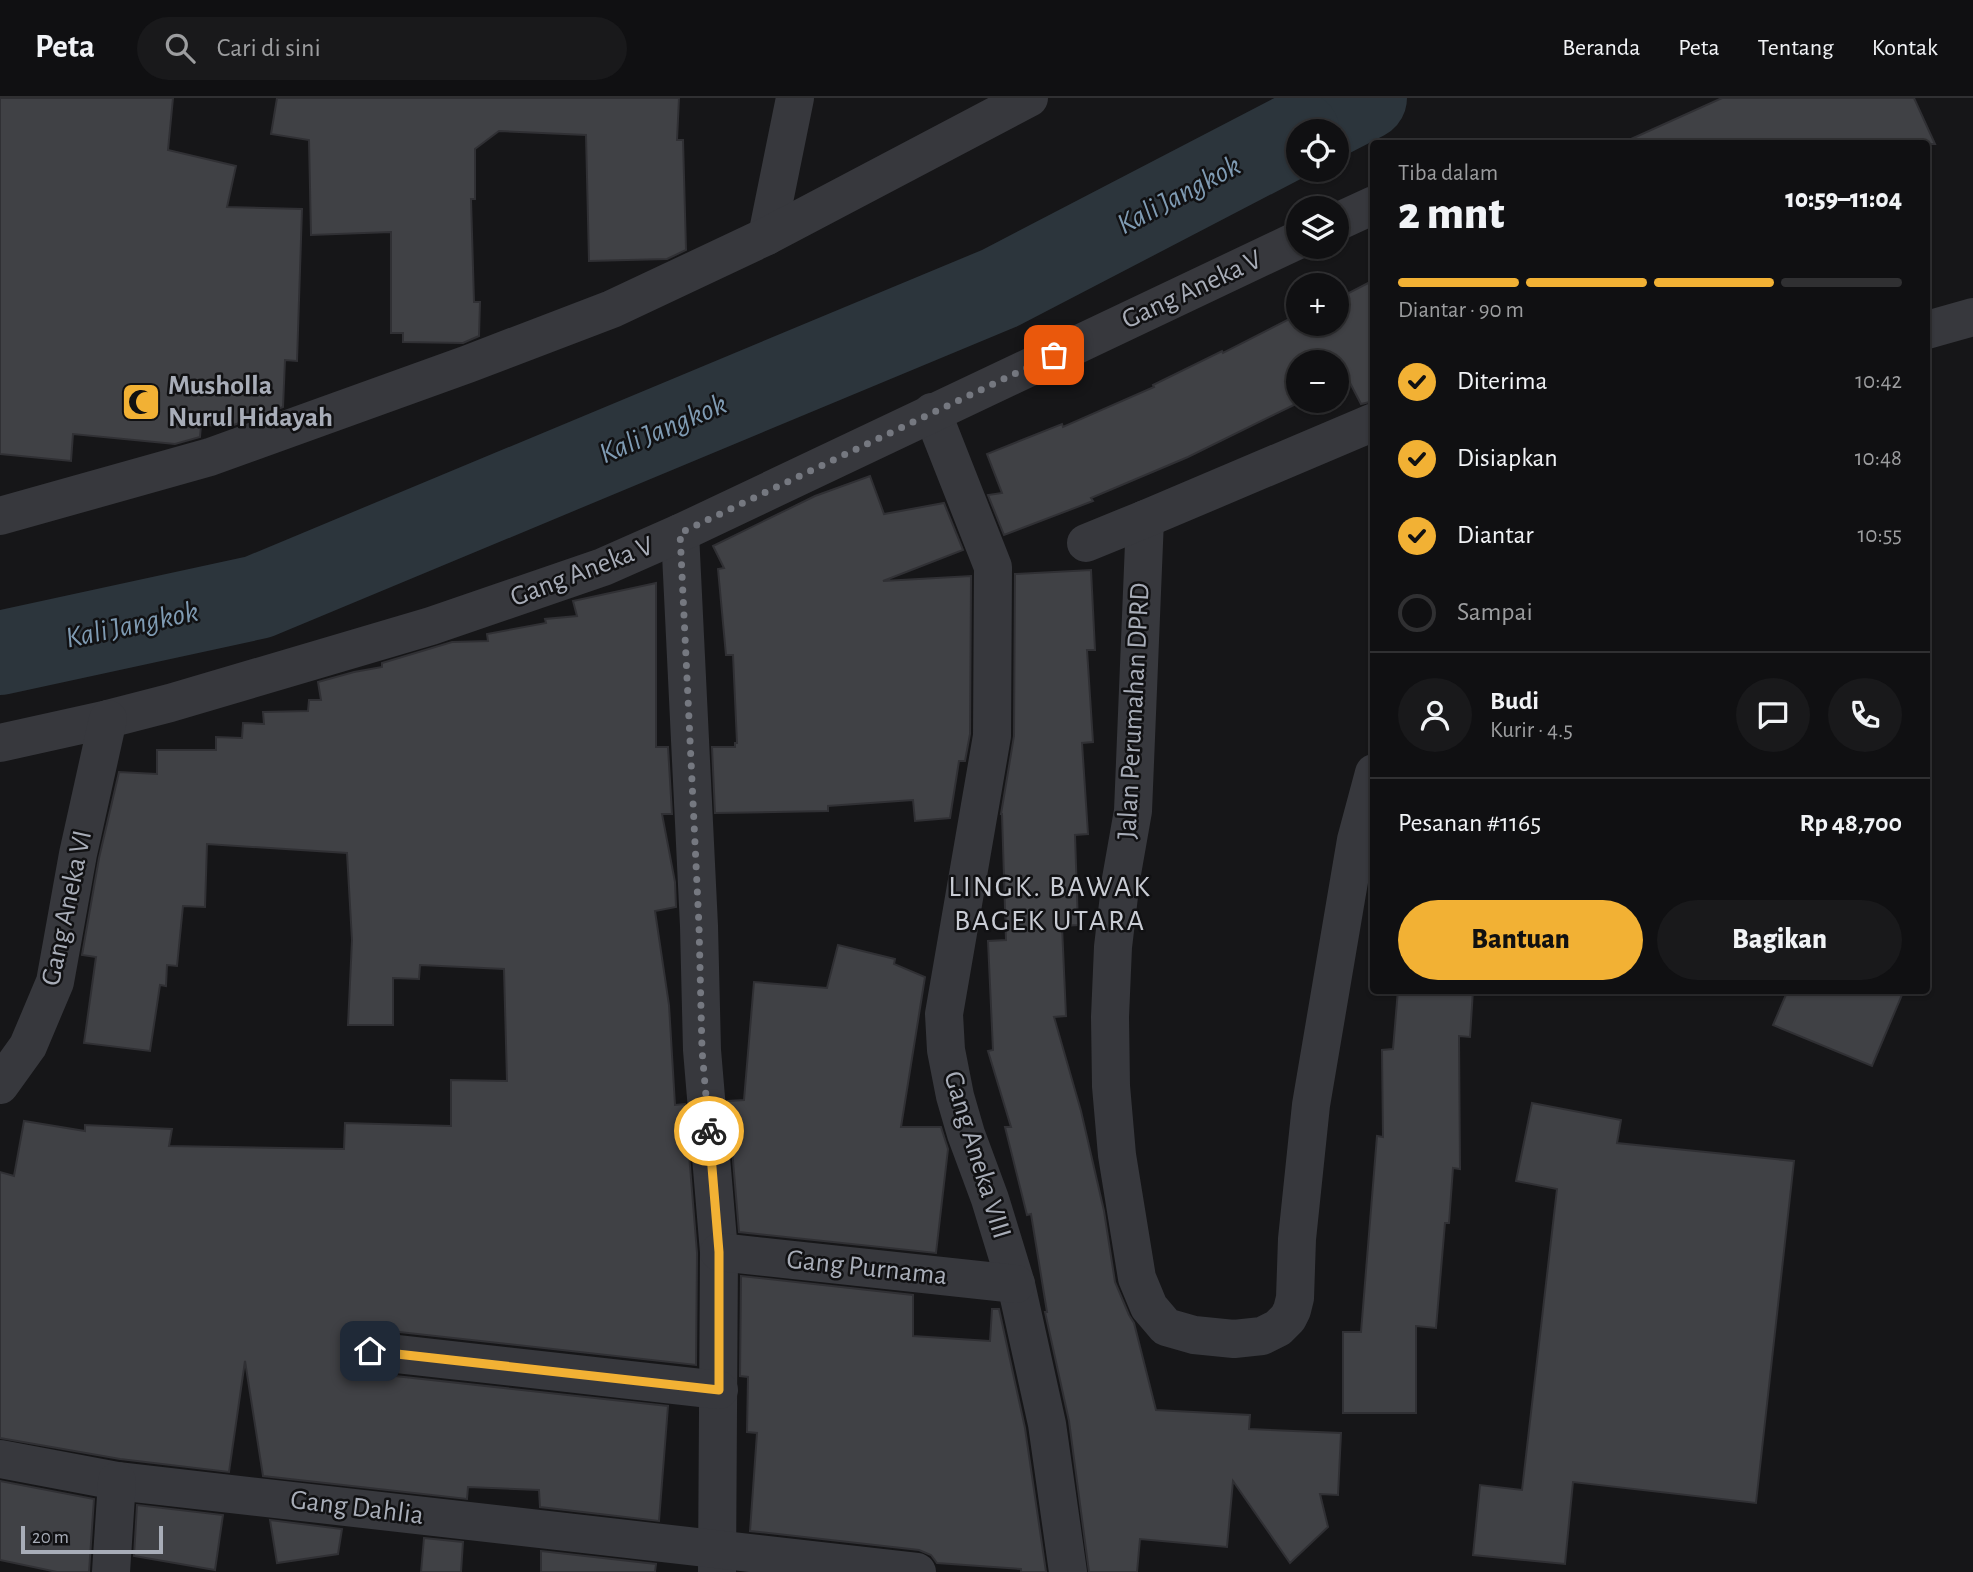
<!DOCTYPE html>
<html lang="id">
<meta charset="utf-8">
<style>
:root{--surface:#101012;--page:#19191b;--text:#f1f3f6;--muted:#9c9d9f;--line:#303032;--accent:#f2b134}
body{margin:0;font-family:"Alegreya Sans",sans-serif;background:var(--page);color:var(--text);height:100vh;display:flex;flex-direction:column;font-size:26px;white-space:nowrap}
*{box-sizing:border-box;margin:0}
p{font-size:23px;color:var(--muted)}
.icon{flex:none;width:38px;height:38px;fill:none;stroke:currentColor;stroke-width:2;stroke-linecap:round;stroke-linejoin:round}
.map{position:relative;flex:1;overflow:hidden}
.drawer{position:absolute;left:1370px;top:42px;width:560px;height:854px;display:flex;flex-direction:column;background:var(--surface);border-radius:7px;box-shadow:0 2px 5px #0004,0 0 0 2px var(--line)}
.drawer>*{flex:none}
.fabs{position:absolute;left:1286px;top:21px;display:grid;gap:14px}
.fabs a{display:grid;place-items:center;width:63px;height:63px;border-radius:50%;background:var(--surface);box-shadow:0 2px 5px #0004,0 0 0 2px var(--line);font-size:35px}
.scale{position:absolute;left:21px;bottom:18px;width:142px;box-sizing:border-box;padding-left:7px;border:4px solid #a8adb8;border-top:0;font-size:19px;line-height:24px;white-space:nowrap;color:#a8adb8;-webkit-text-stroke:5px #111113;paint-order:stroke}
.pin{position:absolute;display:grid;place-items:center;width:60px;height:60px;color:#fff;margin:-30px;border-radius:14px;box-shadow:0 4px 10px #0006}
.courier{position:absolute;display:grid;place-items:center;width:70px;height:70px;margin:-35px;border:5px solid #f2b134;border-radius:50%;background:#fff;color:#222;box-shadow:0 2px 9px #0007}
.overview em{font-style:normal;font-weight:800}
.overview div{display:flex;flex-direction:column-reverse}
.overview{display:flex;align-items:center;justify-content:space-between;height:119px;padding:0 28px}
h1{font-size:46px;font-weight:800;line-height:52px}
.bar{display:grid;grid-template-columns:repeat(4,1fr);gap:10px 7px;align-content:center;height:84px;padding:0 28px}
.bar i{height:9px;border-radius:5px;background:var(--line)}
.bar .active{background:var(--accent)}
.bar p{grid-column:span 4}
.line{display:flex;align-items:center;gap:18px;padding:0 28px;border-top:2px solid var(--line)}
.line div{flex:1}
.round{display:grid;place-items:center;flex:none;width:74px;height:74px;border-radius:37px;background:var(--page)}
ol{padding:0 28px;list-style:none}
li{display:flex;align-items:center;gap:21px;height:77px}
li p{margin-inline-start:auto}
li .icon{padding:7px;border-radius:50%;background:var(--accent);color:#111;stroke-width:4}
li:last-child{color:var(--muted)}
li i{width:38px;height:38px;border:4px solid var(--line);border-radius:50%}
.action{display:flex;gap:14px;margin-top:auto;padding:14px 28px}
.action a{flex:1;height:80px;border-radius:42px;background:var(--accent);color:#111;font-size:28px;font-weight:800;line-height:80px;text-align:center}
.action a+a{background:var(--page);color:var(--text)}
header{display:flex;align-items:center;gap:42px;box-sizing:border-box;height:98px;padding:0 35px;background:var(--surface);border-bottom:2px solid var(--line)}
header strong{font-size:33px}
nav{display:flex;gap:38px;margin-inline-start:auto;font-size:24px}
.search{width:490px;height:63px;background:var(--page);display:flex;align-items:center;gap:18px;box-sizing:border-box;padding:0 24px;border-radius:38px;color:var(--muted);font-size:26px}
.map>svg:first-child{display:block}
</style>
<header>
<strong>Peta</strong>
<div class="search"><svg class="icon" aria-label="search" viewBox="0 0 24 24"><circle cx="10" cy="10" r="6"/><path d="M15 15l6 6"/></svg>Cari di sini</div>
<nav><a>Beranda</a><a>Peta</a><a>Tentang</a><a>Kontak</a></nav>
</header>
<div class="map">
<svg width="1973" height="1474" viewBox="0 0 1973 1474">
<rect width="100%" height="100%" fill="#161618"/>
<g fill="none" stroke-linecap="round" stroke-linejoin="round">
<g stroke="#2c353c" stroke-width="84">
<polyline points="1301,33 1365,0"/>
<polyline points="0,555 258,499 1000,190 1298,35"/>
</g>
</g>
<g fill="#404145" stroke="#303034" stroke-width="2">
<polygon points="0,0 173,0 168,52 236,68 227,109 302,111 297,263 285,262 283,309 231,328 201,327 200,339 175,346 73,336 71,363 0,356"/>
<polygon points="277,0 679,0 677,42 683,42 686,152 667,161 589,163 586,37 499,33 475,51 475,101 471,101 474,204 480,204 479,238 463,245 403,244 403,235 391,235 391,134 311,137 309,42 271,36"/>
<polygon points="1722,0 1914,0 1935,46 1620,46"/>
<polygon points="1374,182 1374,303 1361,306 1347,279 1337,284 1337,264 1298,264 1298,303 1302,303 1188,359 1091,400 1093,403 1004,437 988,397 1002,395 987,356 1062,326 1063,329 1154,289 1153,287 1222,253 1223,255 1297,217 1298,226 1337,226 1337,201"/>
<polygon points="870,378 884,416 944,405 963,452 883,483 971,478 970,636 965,663 959,663 950,720 915,723 913,702 828,708 828,713 715,715 712,649 735,649 735,645 737,645 733,557 726,557 718,471 724,470 713,448 815,398"/>
<polygon points="1091,472 1095,552 1087,552 1093,644 1082,645 1088,736 1075,737 1078,827 1062,828 1066,918 1054,919 1081,1013 1104,1113 1115,1184 1129,1217 1134,1225 1156,1312 1250,1317 1249,1331 1341,1335 1338,1397 1320,1396 1328,1429 1290,1465 1233,1383 1227,1449 1140,1441 1137,1474 1089,1474 1069,1323 1045,1214 1047,1214 1031,1116 1027,1117 1005,1029 1011,1029 988,953 993,952 988,843 1006,842 1002,716 1001,716 1014,638 1015,476"/>
<polygon points="656,485 656,649 668,649 672,716 662,716 675,784 676,809 655,813 669,907 675,1007 685,1006 697,1155 696,1267 372,1231 362,1233 353,1240 348,1251 350,1262 357,1270 368,1275 668,1308 659,1423 540,1409 539,1392 468,1389 467,1401 263,1378 245,1263 229,1374 120,1361 0,1340 0,1074 14,1078 24,1023 85,1033 85,1027 172,1031 169,1048 344,1051 345,1025 451,1028 451,982 507,983 504,871 420,867 419,881 393,880 393,927 348,927 352,842 347,755 207,746 205,809 183,808 177,868 167,867 166,888 160,887 150,953 84,945 96,859 82,857 99,760 119,674 157,676 157,652 216,652 216,639 242,640 243,625 264,626 263,614 308,613 309,602 321,602 318,584 354,574 382,569 382,565 452,544 488,543 487,536 546,525 545,521 577,518 573,503"/>
<polygon points="838,847 895,861 894,866 925,879 901,1029 941,1029 948,1051 936,1155 739,1134 728,1003 744,1002 754,884 827,890"/>
<polygon points="1398,892 1473,892 1470,939 1459,938 1460,1071 1453,1070 1449,1125 1445,1125 1436,1230 1416,1228 1416,1315 1343,1315 1343,1234 1361,1234 1377,1038 1383,1039 1382,952 1393,951"/>
<polygon points="1788,892 1904,892 1872,968 1773,927"/>
<polygon points="1532,1005 1621,1022 1617,1045 1794,1063 1756,1405 1573,1384 1565,1466 1473,1457 1480,1387 1522,1392 1557,1091 1516,1083"/>
<polygon points="741,1178 913,1197 913,1238 990,1243 992,1211 999,1211 1025,1330 1046,1474 1021,1474 1021,1471 937,1465 931,1457 919,1452 750,1433 757,1335 747,1334 748,1279 740,1278"/>
<polygon points="0,1383 94,1401 89,1474 57,1474 0,1462"/>
<polygon points="137,1407 223,1417 215,1472 134,1458"/>
<polygon points="270,1422 342,1431 338,1456 277,1465"/>
<polygon points="424,1440 463,1444 461,1474 421,1474"/>
<polygon points="541,1453 656,1466 655,1474 541,1474"/>
</g>
<g fill="none" stroke-linecap="round" stroke-linejoin="round">
<g stroke="#37383d" stroke-width="38">
<polyline points="1337,124 1374,107"/>
<polyline points="767,138 795,0"/>
<polyline points="1927,232 1973,219"/>
<polyline points="932,314 993,469 992,638 944,916 946,952 955,998 966,1036 990,1101 1016,1186 1047,1326 1068,1474"/>
<polyline points="0,418 210,359 468,266 612,211 767,138 1029,0"/>
<polyline points="1145,421 1133,713 1121,781 1113,849 1110,919 1111,988 1117,1057 1137,1180 1149,1209 1166,1229 1194,1237 1234,1241 1262,1238 1278,1230 1288,1220 1292,1212 1295,1200 1297,1141 1311,1007 1356,742 1374,675"/>
<polyline points="680,435 699,828 702,952 719,1154 717,1474"/>
<polyline points="1086,445 1145,421 1374,324"/>
<polyline points="0,645 108,621 170,605 431,528 603,469 680,435 1298,142"/>
<polyline points="0,987 28,948 55,884 78,756 108,621"/>
<polyline points="719,1154 1016,1186"/>
<polyline points="370,1253 719,1292"/>
<polyline points="0,1361 117,1383 917,1474"/>
<polyline points="111,1474 117,1383"/>
</g>
</g>
<g fill="none" stroke-linecap="round" stroke-linejoin="round">
<polyline stroke="#757880" stroke-width="7" stroke-dasharray="0 12.6" points="709,1033 702,952 699,828 680,435 1054,257"/>
<polyline stroke="#f2b134" stroke-width="9" points="370,1253 719,1292 719,1154 709,1033"/>
</g>
<defs>
<g id="mosque-square" transform="scale(2.0125)"><rect x="-9" y="-9" width="18" height="18" rx="4" fill="#f2b134" stroke="#111113"/><path d="M3.5-4.9A6 6 0 1 0 3.5 4.9A5 5 0 1 1 3.5-4.9Z" fill="#111"/></g>
</defs>
<g fill-rule="evenodd">
<use href="#mosque-square" x="141" y="304"/>
</g>
<g text-anchor="middle" dominant-baseline="central" stroke-width="5" stroke-linejoin="round" paint-order="stroke">
<g font-size="28" fill="#a8adb8" stroke="#111113">
<text transform="translate(1192 192) rotate(-25)">Gang Aneka V</text>
<text transform="translate(582 474) rotate(-21)">Gang Aneka V</text>
<text transform="translate(1134 613) rotate(-87)">Jalan Perumahan DPRD</text>
<text transform="translate(67 810) rotate(-78)">Gang Aneka VI</text>
<text transform="translate(977 1057) rotate(73)">Gang Aneka VIII</text>
<text transform="translate(867 1170) rotate(6)">Gang Purnama</text>
<text transform="translate(357 1410) rotate(7)">Gang Dahlia</text>
</g>
<g font-size="28" font-weight="bold" fill="#a8adb8" stroke="#111113" text-anchor="start">
<text x="168" y="288">Musholla<tspan x="168" dy="32">Nurul Hidayah</tspan></text>
</g>
<g font-size="30" font-style="italic" fill="#7f9bb3" stroke="#111113">
<text transform="translate(1179 97) rotate(-28)">Kali Jangkok</text>
<text transform="translate(663 331) rotate(-23)">Kali Jangkok</text>
<text transform="translate(132 527) rotate(-12)">Kali Jangkok</text>
</g>
<g font-size="30" letter-spacing="2" fill="#c9ccd4" stroke="#111113">
<text x="1050" y="789">LINGK. BAWAK<tspan x="1050" dy="34">BAGEK UTARA</tspan></text>
</g>
</g>
</svg>
<div class="fabs">
<a><svg class="icon" aria-label="locate" viewBox="0 0 24 24"><circle cx="12" cy="12" r="6"/><path d="M12 2v4M12 18v4M2 12h4M18 12h4"/></svg></a>
<a><svg class="icon" aria-label="layers" viewBox="0 0 24 24"><path d="M12 4l9 5-9 5-9-5zM3 14l9 5 9-5"/></svg></a>
<a>+</a>
<a>−</a>
</div>
<div class="scale">20 m</div>
<div class="pin" style="left:1054px;top:257px;background:#ea580c"><svg class="icon" aria-label="bag" viewBox="0 0 24 24"><path d="M5 8h14l-1 12H6zM9 8a3 3 0 0 1 6 0"/></svg></div>
<div class="pin" style="left:370px;top:1253px;background:#1f2937"><svg class="icon" aria-label="home" viewBox="0 0 24 24"><path d="M3 11l9-7 9 7M6 9v11h12V9"/></svg></div>
<div class="courier" style="left:709px;top:1033px"><svg class="icon" aria-label="bike" viewBox="0 0 24 24"><circle cx="6" cy="16" r="4"/><circle cx="18" cy="16" r="4"/><path d="M6 16l4-8h5l3 8M10 8l3 8H6M13 5h3"/></svg></div>
<section class="drawer">
<div class="overview"><div><h1>2 mnt</h1><p>Tiba dalam</p></div><em>10:59–11:04</em></div>
<div class="bar"><i class="active"></i><i class="active"></i><i class="active"></i><i></i><p>Diantar · 90 m</p></div>
<ol>
<li><svg class="icon" aria-label="check" viewBox="0 0 24 24"><path d="M5 12l5 5 9-10"/></svg>Diterima<p>10:42</p></li>
<li><svg class="icon" aria-label="check" viewBox="0 0 24 24"><path d="M5 12l5 5 9-10"/></svg>Disiapkan<p>10:48</p></li>
<li><svg class="icon" aria-label="check" viewBox="0 0 24 24"><path d="M5 12l5 5 9-10"/></svg>Diantar<p>10:55</p></li>
<li><i></i>Sampai</li>
</ol>
<div class="line" style="height:126px"><a class="round"><svg class="icon" aria-label="person" viewBox="0 0 24 24"><circle cx="12" cy="8" r="4"/><path d="M4 21q1-7 8-7t8 7"/></svg></a><div><b>Budi</b><p>Kurir · 4.5</p></div><a class="round"><svg class="icon" aria-label="chat" viewBox="0 0 24 24"><path d="M4 5h16v11H9l-5 4z"/></svg></a><a class="round"><svg class="icon" aria-label="phone" viewBox="0 0 24 24"><path d="M5 4h4l2 5-3 2q2 4 5 5l2-3 5 2v4C11 20 4 13 5 4z"/></svg></a></div>
<div class="line" style="height:91px"><div>Pesanan #1165</div><b>Rp 48,700</b></div>
<div class="action"><a>Bantuan</a><a>Bagikan</a></div>
</section>
</div>
